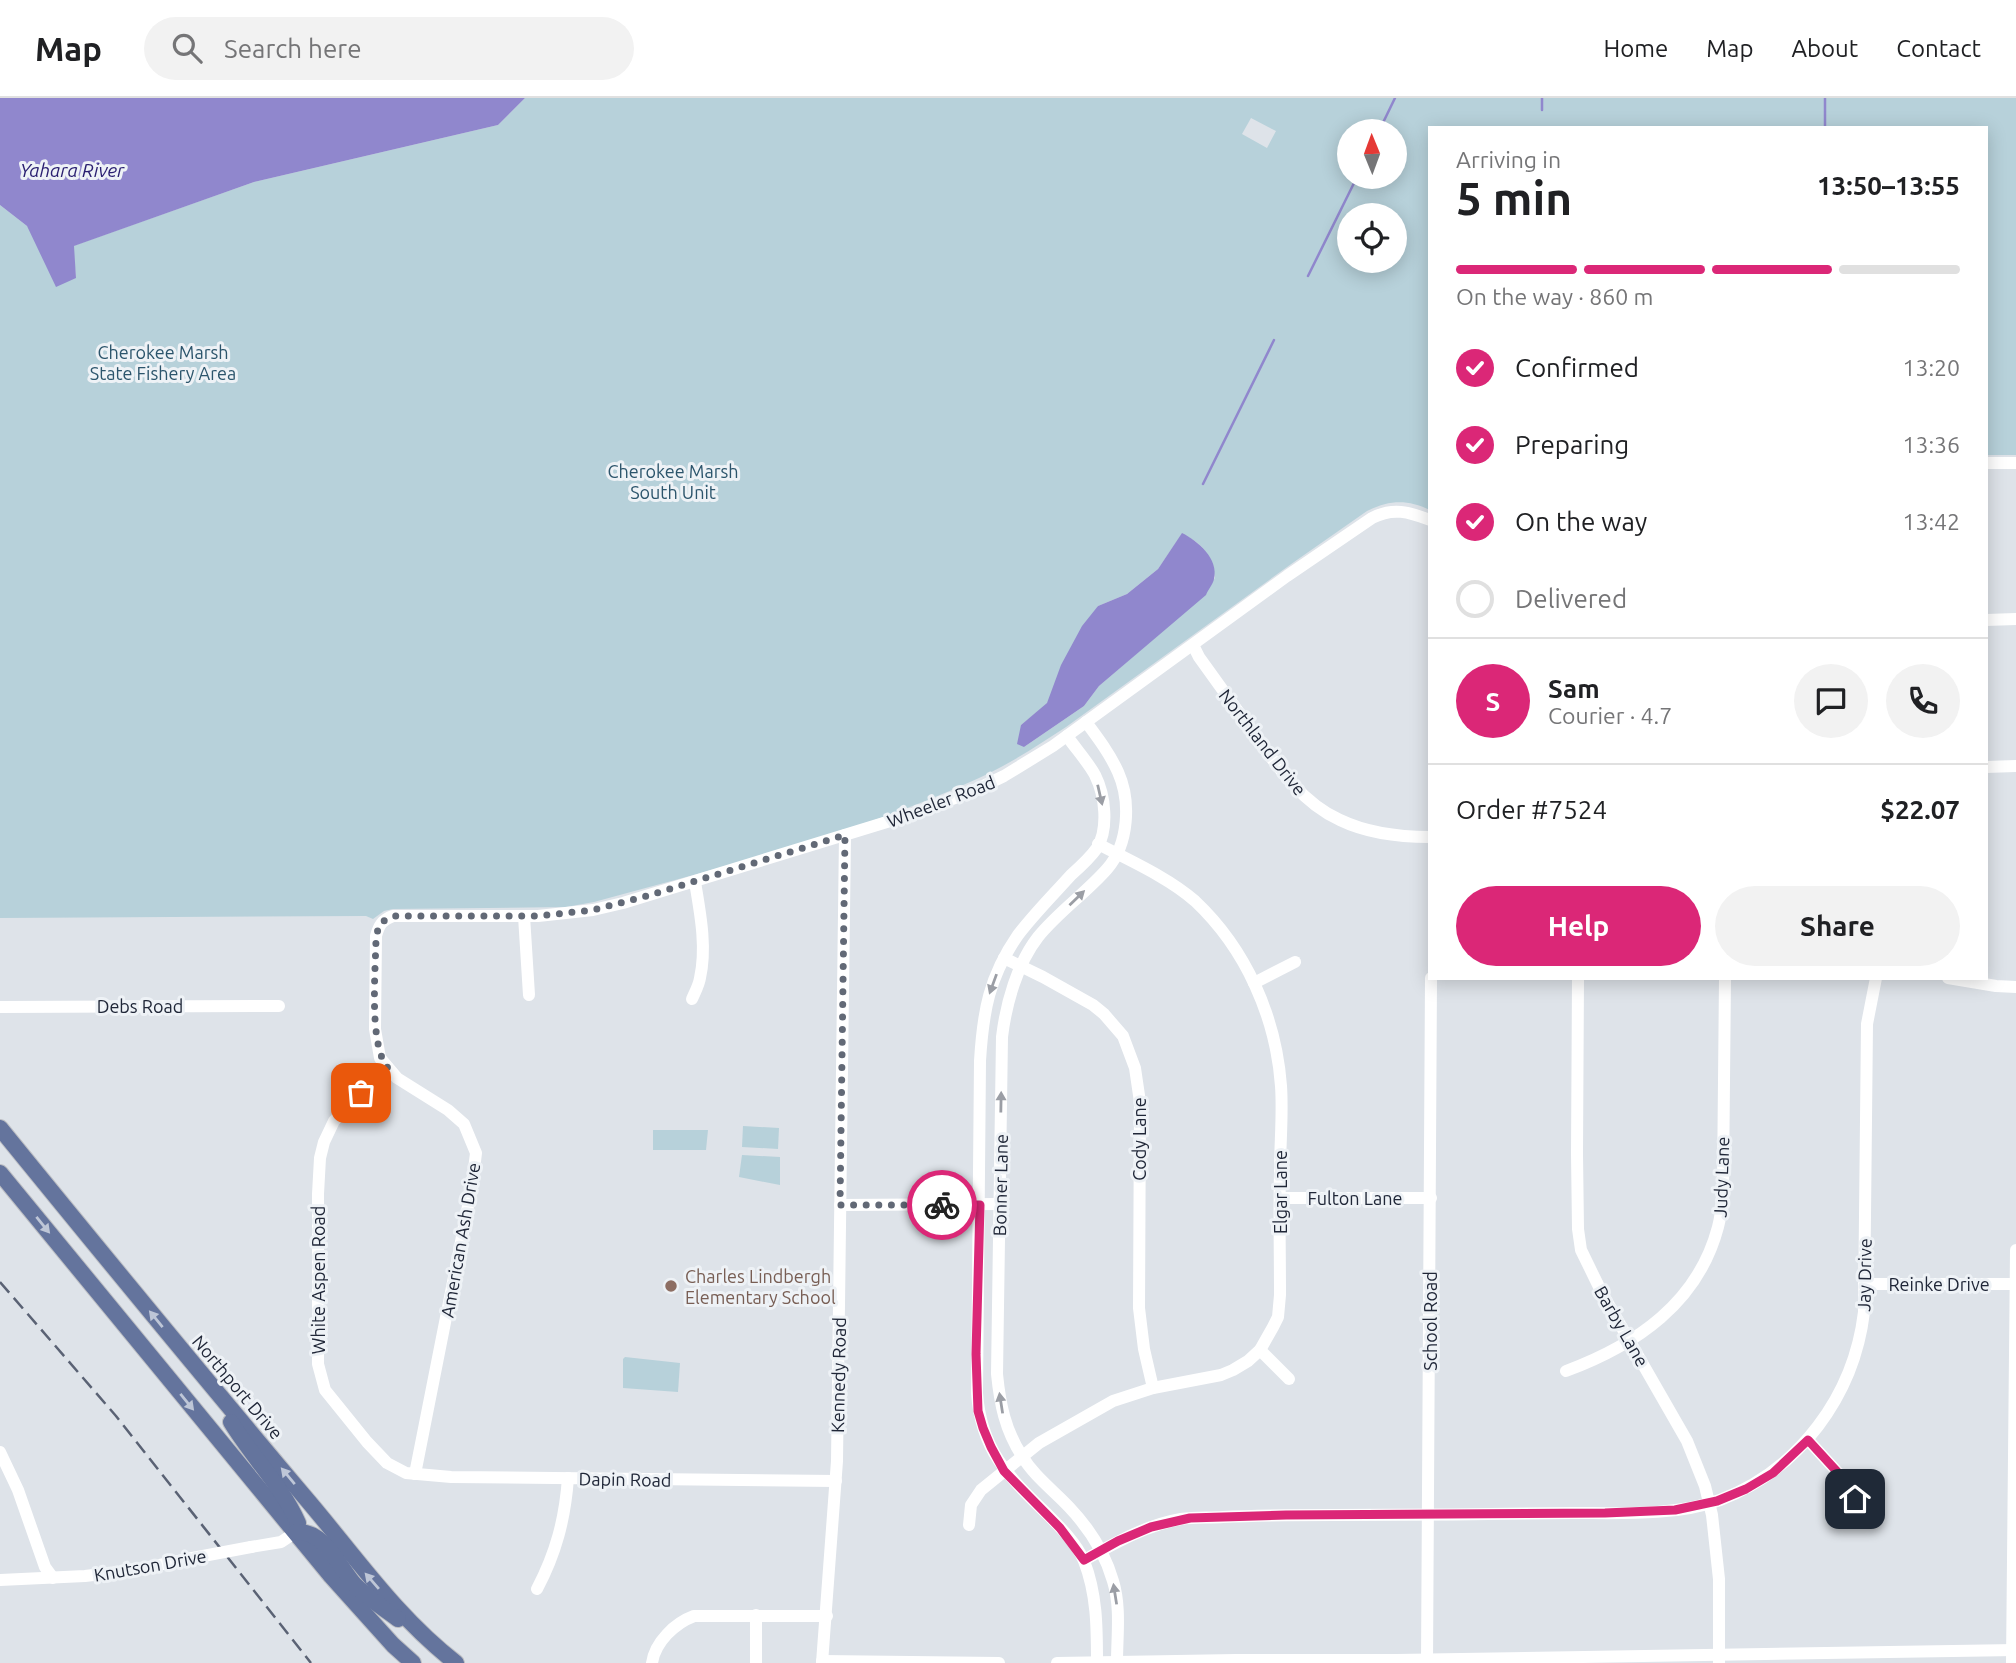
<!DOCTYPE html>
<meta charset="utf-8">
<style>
:root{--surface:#fff;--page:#f2f2f2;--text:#202124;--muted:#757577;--line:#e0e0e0;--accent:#db2777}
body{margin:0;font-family:Ubuntu,sans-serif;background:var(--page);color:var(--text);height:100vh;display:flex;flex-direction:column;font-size:26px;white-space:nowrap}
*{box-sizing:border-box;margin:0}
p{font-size:23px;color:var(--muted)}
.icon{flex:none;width:38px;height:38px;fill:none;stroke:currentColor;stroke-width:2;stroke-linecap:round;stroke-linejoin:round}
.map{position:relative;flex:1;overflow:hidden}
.side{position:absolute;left:1428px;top:28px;width:560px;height:854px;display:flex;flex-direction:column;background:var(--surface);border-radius:0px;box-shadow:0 4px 18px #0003}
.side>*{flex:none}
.needle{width:46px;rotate:359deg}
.fabs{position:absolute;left:1337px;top:21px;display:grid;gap:14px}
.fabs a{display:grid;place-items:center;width:70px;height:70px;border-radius:50%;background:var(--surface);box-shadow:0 4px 18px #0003;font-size:35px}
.pin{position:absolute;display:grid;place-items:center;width:60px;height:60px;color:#fff;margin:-30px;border-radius:14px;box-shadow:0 4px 10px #0006}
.courier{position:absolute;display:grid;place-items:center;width:70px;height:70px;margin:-35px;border:5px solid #db2777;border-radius:50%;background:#fff;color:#222;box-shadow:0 2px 9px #0007}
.head em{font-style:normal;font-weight:700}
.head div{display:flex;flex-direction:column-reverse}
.head{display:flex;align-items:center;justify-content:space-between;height:119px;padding:0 28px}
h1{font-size:46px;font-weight:700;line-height:52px}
.bar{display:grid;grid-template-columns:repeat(4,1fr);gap:10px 7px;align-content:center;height:84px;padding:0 28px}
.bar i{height:9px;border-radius:5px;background:var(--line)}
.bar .on{background:var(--accent)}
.bar p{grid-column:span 4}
.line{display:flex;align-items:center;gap:18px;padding:0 28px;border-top:2px solid var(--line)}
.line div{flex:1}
.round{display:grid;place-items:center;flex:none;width:74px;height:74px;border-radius:37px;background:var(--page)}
ol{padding:0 28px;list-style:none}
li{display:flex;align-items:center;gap:21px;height:77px}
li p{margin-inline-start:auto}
li .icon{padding:7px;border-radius:50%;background:var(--accent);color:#fff;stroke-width:4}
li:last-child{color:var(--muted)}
li i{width:38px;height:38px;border:4px solid var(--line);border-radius:50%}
.cta{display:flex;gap:14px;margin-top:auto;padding:14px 28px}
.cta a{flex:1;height:80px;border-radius:42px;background:var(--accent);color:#fff;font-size:28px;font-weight:700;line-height:80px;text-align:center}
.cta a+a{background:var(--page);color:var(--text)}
header{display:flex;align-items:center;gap:42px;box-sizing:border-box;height:98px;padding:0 35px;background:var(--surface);border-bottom:2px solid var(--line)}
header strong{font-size:33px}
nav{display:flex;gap:38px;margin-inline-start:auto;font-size:24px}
.search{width:490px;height:63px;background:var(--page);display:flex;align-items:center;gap:18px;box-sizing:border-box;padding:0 24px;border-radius:38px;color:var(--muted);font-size:26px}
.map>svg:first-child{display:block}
</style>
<header>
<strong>Map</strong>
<div class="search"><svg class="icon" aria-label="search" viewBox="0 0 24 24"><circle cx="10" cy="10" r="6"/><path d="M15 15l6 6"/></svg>Search here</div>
<nav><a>Home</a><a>Map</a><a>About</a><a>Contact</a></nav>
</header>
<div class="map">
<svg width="2016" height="1565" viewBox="0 0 2016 1565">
<rect width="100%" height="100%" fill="#dee3e9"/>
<g fill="#b7d1da" fill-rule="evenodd">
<path d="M 525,0 L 2016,0 L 2016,357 L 1986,357 L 1986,30 L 1430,30 L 1430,412 C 1407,401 1389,402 1367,413 L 1294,464 L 1066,629 C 1038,647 1010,666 979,680 C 856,737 723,768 594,804 L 566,809 L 393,811 L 384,813 L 373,821 L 366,818 L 0,820 L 0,107 L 27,128 L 76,180 L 73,148 L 254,84 L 498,27 ZM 1251,20 L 1276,33 L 1267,50 L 1242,36 ZM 1349,33 L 1395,33 L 1395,79 L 1349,79 ZM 1349,117 L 1395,117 L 1395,163 L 1349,163 ZM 1182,436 C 1204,446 1211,457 1215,480 L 1179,519 L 1099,588 L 1084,608 L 1024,649 L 1021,627 L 1047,606 L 1098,508 L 1127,496 L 1158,471 Z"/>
<polygon points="743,1028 779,1030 778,1051 742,1049"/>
<polygon points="653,1032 708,1032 706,1052 653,1052"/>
<polygon points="742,1057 780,1059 780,1087 739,1079"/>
<polygon points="625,1259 680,1265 678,1294 623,1290 623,1261"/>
</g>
<g fill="#9087cd">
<polygon points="0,0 525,0 498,27 254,84 74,148 76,180 56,189 27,128 0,107"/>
<path d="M 1182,435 C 1198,443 1219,461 1214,481 C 1213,486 1208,492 1206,497 L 1099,588 L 1084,608 L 1024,649 L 1017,646 L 1021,627 L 1047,605 L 1061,567 L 1082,528 L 1098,508 L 1127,496 L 1158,471 Z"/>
</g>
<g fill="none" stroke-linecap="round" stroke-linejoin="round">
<g stroke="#9087cd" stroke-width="2.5">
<polyline points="1825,0 1825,30"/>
<polyline points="1542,12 1542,0"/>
<polyline points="1379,33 1395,0"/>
<polyline points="1308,178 1357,79"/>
<polyline points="1203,386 1274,242"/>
</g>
<g stroke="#bcbec3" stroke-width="18">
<g id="major">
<path d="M 0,1030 C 100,1153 201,1276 303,1397 C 353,1455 395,1518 456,1565"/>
<polyline points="0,1075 331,1478 393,1547 413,1565"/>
<path d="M 231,1324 C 252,1359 282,1388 298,1425"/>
<path d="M 296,1434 C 325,1432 339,1469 355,1487 C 368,1500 383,1510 398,1521"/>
</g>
</g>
<g stroke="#fff" stroke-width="12">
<polyline points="1986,365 2016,365"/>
<polyline points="1986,522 2016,521"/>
<path d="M 1193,547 L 1199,559 C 1216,583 1233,606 1250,630 C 1274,664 1300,704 1340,722 C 1367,735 1400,739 1430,739"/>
<path d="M 1086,624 C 1098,640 1110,656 1118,674 C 1131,703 1129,746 1107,771 C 1086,795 1058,814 1038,839 C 1017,866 1006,906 1002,939 L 997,1276 C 1000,1306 1005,1332 1022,1358 C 1034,1378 1053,1392 1069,1409 C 1089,1430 1105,1455 1113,1483 C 1121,1509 1117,1538 1117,1564"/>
<path d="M 1067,638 C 1076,651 1088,664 1095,677 C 1105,697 1109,730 1097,750 C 1090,760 1080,769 1071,777 C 1053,797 1034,816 1018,837 C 989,879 983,913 980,963 L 977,1295 C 981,1353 1009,1379 1048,1417 C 1061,1430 1077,1446 1084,1463 C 1097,1496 1097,1530 1097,1564"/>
<polyline points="1986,669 2016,668"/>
<polyline points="524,818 529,897"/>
<polyline points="1004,860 1043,879 1093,907 1104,916 1123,938 1135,970 1140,1004 1139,1210 1144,1251 1153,1290"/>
<polyline points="1578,880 1577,1056 1578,1131 1581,1152 1602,1195 1687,1343 1705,1388 1712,1417 1719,1481 1719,1565"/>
<polyline points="1948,880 1996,888 2016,889"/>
<polyline points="1254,885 1295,864"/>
<path d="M 692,901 C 695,894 699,887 700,880 C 707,849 700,814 695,784"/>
<polyline points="0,909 279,908"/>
<polyline points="388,970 334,1023 324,1044 320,1060 318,1096 318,1266 325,1292 367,1344 387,1365 406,1375 451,1379 836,1383"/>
<polyline points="1280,1100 1431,1100"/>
<polyline points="840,1107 1000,1106"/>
<polyline points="1864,1186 2015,1186"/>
<polyline points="1260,1252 1289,1281"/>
<path d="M 1566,1273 C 1636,1247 1698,1205 1718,1129 C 1722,1115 1722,1100 1723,1086 L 1725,880"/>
<polyline points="1808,1342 1842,1379 1855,1401"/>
<polyline points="0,1354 18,1392 45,1469 53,1480"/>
<path d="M 415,1376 L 472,1088 L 476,1055 L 464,1026 L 448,1012 L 397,980 L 380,960 L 375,931 L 376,838 C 379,827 382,822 393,818 L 538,818 L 593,812 L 623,805 L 913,716 L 971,694 L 1004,678 L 1053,648 L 1287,478 L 1372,420 C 1393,409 1409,414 1430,422"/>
<path d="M 969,1427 L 971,1407 L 981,1392 L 1039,1345 L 1113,1303 L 1153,1290 L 1221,1277 L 1233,1272 L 1248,1263 L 1260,1252 L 1273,1229 L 1278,1219 L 1280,1197 C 1280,1156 1279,1115 1280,1074 C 1280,1045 1283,1016 1281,988 C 1276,919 1246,851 1195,803 C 1169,780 1129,762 1098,746"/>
<polyline points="251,1449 281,1444 296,1434"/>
<path d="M 1084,1462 C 1115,1445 1146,1427 1181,1421 C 1195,1419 1209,1420 1223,1419 C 1260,1417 1297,1417 1334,1417 C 1414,1417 1493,1416 1573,1415 C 1619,1415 1676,1418 1720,1402 C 1799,1372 1854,1298 1864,1214 L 1867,926 L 1876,880"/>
<polyline points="0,1482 85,1478 135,1472 187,1461"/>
<path d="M 537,1491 C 556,1455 565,1421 568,1380"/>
<polyline points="822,1563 999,1565"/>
<path d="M 652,1565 C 655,1544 675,1525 694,1518 L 827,1518"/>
<polyline points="756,1565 756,1517"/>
<polyline points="822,1565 837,1363 845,737"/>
<polyline points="1057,1565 1236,1562 1396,1562 2016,1552"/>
<polyline points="1427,1565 1431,880"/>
<polyline points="2012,1565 2016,1152"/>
</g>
<use href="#major" stroke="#64749d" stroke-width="16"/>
<polyline stroke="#5a6274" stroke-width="2.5" stroke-dasharray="14 7" stroke-linecap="butt" points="0,1184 116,1318 311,1565"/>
<polyline stroke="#fff" stroke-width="12" points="187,1461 251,1449"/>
</g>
<defs><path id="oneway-solid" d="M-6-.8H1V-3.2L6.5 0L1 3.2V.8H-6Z" transform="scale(1.75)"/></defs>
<g fill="#9b9ea5">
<use href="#oneway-solid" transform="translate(1100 697) rotate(77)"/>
<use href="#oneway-solid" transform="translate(1077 800) rotate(-44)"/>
<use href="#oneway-solid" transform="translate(993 886) rotate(110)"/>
<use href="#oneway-solid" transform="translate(1001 1004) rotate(-89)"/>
<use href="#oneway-solid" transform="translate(1001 1305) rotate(-99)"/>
<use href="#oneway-solid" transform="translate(1115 1496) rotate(-99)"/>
</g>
<g fill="#bec6d7">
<use href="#oneway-solid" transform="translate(43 1127) rotate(51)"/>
<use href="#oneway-solid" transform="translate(156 1221) rotate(-129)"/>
<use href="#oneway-solid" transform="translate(187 1304) rotate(51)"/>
<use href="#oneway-solid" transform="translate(288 1378) rotate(-130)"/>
<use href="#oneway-solid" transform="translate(372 1483) rotate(-131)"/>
</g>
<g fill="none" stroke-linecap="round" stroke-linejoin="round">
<path stroke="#626976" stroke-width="7" stroke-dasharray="0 12.6" d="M 361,995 L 388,970 C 368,947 376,869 376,838 C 379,827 382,822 393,818 L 538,818 L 593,812 L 647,798 L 845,737 L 840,1107 L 942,1107"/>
<polyline stroke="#db2777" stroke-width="9" points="942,1107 980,1107 976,1256 978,1313 983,1330 991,1349 1004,1373 1060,1430 1084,1462 1118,1443 1151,1429 1190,1420 1286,1417 1605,1415 1675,1412 1717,1403 1746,1391 1773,1375 1808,1342 1842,1379 1855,1401"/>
</g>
<circle fill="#8d6e63" stroke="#eef2f6" stroke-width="2.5" cx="671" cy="1188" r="7"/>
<g text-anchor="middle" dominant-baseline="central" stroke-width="6" stroke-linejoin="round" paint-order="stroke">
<g font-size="18" fill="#2c556c" stroke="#eef2f6">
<text x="163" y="254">Cherokee Marsh<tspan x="163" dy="21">State Fishery Area</tspan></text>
<text x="673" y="373">Cherokee Marsh<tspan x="673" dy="21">South Unit</tspan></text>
</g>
<g font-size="18" fill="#202738" stroke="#eef2f6">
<text transform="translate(1263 644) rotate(52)">Northland Drive</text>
<text transform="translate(941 703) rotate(-21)">Wheeler Road</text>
<text x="140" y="908">Debs Road</text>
<text transform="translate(1139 1041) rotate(-90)">Cody Lane</text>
<text transform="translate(1721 1079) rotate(-88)">Judy Lane</text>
<text transform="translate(1000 1087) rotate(-89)">Bonner Lane</text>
<text transform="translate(1280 1094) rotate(-90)">Elgar Lane</text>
<text x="1355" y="1100">Fulton Lane</text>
<text transform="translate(460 1142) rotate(-80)">American Ash Drive</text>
<text transform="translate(1864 1177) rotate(-89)">Jay Drive</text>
<text transform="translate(318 1182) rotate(-90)">White Aspen Road</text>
<text x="1939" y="1186">Reinke Drive</text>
<text transform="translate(1430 1223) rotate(-90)">School Road</text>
<text transform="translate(1622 1228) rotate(60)">Barby Lane</text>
<text transform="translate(838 1277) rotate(-89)">Kennedy Road</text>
<text transform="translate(238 1289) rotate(50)">Northport Drive</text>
<text transform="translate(625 1381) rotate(1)">Dapin Road</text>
<text transform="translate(150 1467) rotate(-10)">Knutson Drive</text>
</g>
<g font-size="18" fill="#785e54" stroke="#eef2f6" text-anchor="start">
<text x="685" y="1178">Charles Lindbergh<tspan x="685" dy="21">Elementary School</tspan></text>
</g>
<g font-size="19" font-style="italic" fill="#291e70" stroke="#eef2f6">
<text x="72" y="72">Yahara River</text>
</g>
</g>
</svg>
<div class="fabs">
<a><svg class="needle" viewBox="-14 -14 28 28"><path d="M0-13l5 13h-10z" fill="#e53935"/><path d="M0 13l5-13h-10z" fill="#757577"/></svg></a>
<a><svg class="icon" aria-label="locate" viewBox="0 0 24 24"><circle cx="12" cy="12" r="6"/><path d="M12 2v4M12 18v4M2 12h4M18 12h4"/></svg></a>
</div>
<div class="pin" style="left:361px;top:995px;background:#ea580c"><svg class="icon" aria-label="bag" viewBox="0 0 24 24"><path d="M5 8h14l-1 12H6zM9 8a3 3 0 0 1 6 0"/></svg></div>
<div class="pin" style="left:1855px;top:1401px;background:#1f2937"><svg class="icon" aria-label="home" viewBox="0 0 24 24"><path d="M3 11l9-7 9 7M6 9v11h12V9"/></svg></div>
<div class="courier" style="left:942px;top:1107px"><svg class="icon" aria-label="bike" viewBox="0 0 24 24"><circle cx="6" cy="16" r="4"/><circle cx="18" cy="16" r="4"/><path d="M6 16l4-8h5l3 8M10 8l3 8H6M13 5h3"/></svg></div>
<section class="side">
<div class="head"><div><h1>5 min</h1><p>Arriving in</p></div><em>13:50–13:55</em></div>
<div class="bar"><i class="on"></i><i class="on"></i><i class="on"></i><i></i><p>On the way · 860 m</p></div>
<ol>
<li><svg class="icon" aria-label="check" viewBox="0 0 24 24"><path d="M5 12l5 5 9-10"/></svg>Confirmed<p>13:20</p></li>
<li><svg class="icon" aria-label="check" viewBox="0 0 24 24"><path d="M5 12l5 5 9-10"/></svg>Preparing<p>13:36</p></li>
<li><svg class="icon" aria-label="check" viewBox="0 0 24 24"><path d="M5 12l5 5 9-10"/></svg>On the way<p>13:42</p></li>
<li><i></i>Delivered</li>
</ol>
<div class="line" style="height:126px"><b class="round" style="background:var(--accent);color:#fff">S</b><div><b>Sam</b><p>Courier · 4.7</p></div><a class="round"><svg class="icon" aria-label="chat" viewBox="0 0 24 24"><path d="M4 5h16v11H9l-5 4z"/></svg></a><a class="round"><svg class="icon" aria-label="phone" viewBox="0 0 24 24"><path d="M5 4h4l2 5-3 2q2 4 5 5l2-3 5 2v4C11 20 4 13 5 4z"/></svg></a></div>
<div class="line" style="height:91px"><div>Order #7524</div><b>$22.07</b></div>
<div class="cta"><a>Help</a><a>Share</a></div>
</section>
</div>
